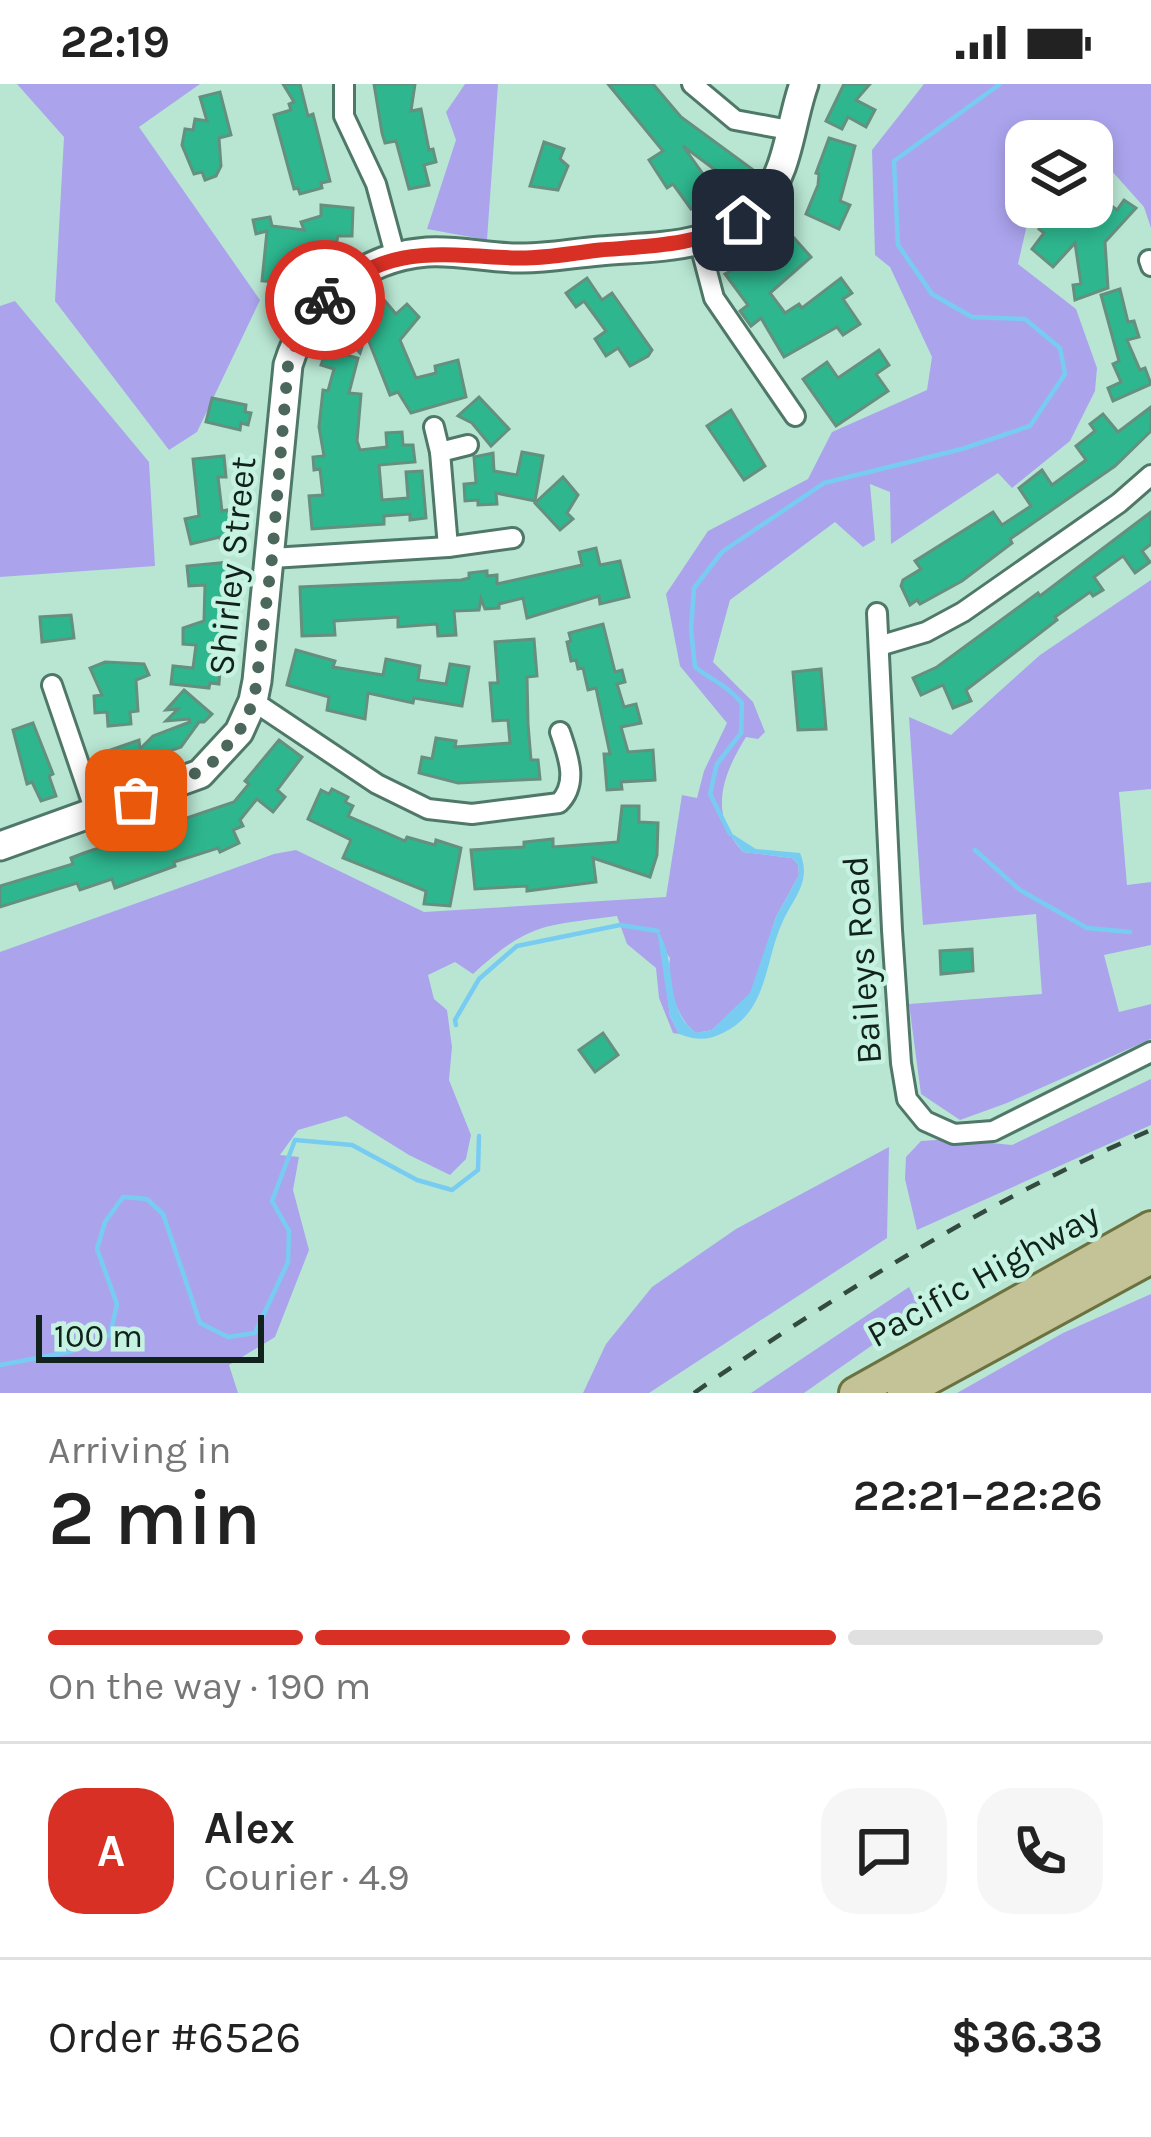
<!DOCTYPE html>
<meta charset="utf-8">
<style>
:root{--surface:#fff;--page:#f6f6f6;--text:#222;--muted:#767676;--line:#e0e0e0;--accent:#d93025}
body{margin:0;font-family:Karla,sans-serif;background:var(--page);color:var(--text);height:100vh;display:flex;flex-direction:column;font-size:45px;white-space:nowrap}
*{box-sizing:border-box;margin:0}
p{font-size:39px;color:var(--muted)}
.icon{flex:none;width:66px;height:66px;fill:none;stroke:currentColor;stroke-width:2;stroke-linecap:round;stroke-linejoin:round}
.map{position:relative;height:1309px;overflow:hidden}
.panel{display:flex;flex-direction:column;background:var(--surface);flex:1}
.panel>*{flex:none}
.controls{position:absolute;left:1005px;top:36px;display:grid;gap:24px}
.controls a{display:grid;place-items:center;width:108px;height:108px;border-radius:24px;background:var(--surface);box-shadow:0 6px 18px #0003;font-size:60px}
.scale{position:absolute;left:36px;bottom:30px;width:228px;box-sizing:border-box;padding-left:12px;border:6px solid #11221c;border-top:0;font-size:33px;line-height:42px;white-space:nowrap;color:#11221c;-webkit-text-stroke:9px #c6f3e1;paint-order:stroke}
.pin{position:absolute;display:grid;place-items:center;width:102px;height:102px;color:#fff;margin:-51px;border-radius:24px;box-shadow:0 6px 18px #0006}
.courier{position:absolute;display:grid;place-items:center;width:120px;height:120px;margin:-60px;border:9px solid #d93025;border-radius:50%;background:#fff;color:#222;box-shadow:0 3px 15px #0007}
.overview em{font-style:normal;font-weight:600}
.overview div{display:flex;flex-direction:column-reverse}
.overview{display:flex;align-items:center;justify-content:space-between;height:204px;padding:0 48px}
h1{font-size:78px;font-weight:600;line-height:90px}
.bar{display:grid;grid-template-columns:repeat(4,1fr);gap:18px 12px;align-content:center;height:144px;padding:0 48px}
.bar i{height:15px;border-radius:9px;background:var(--line)}
.bar .on{background:var(--accent)}
.bar p{grid-column:span 4}
.line{display:flex;align-items:center;gap:30px;padding:0 48px;border-top:3px solid var(--line)}
.line div{flex:1}
.round{display:grid;place-items:center;flex:none;width:126px;height:126px;border-radius:36px;background:var(--page)}
.status{display:flex;justify-content:space-between;align-items:center;height:84px;padding:0 60px;background:var(--surface);direction:ltr}
.status svg{height:33px;fill:currentColor}
.map>svg:first-child{display:block}
</style>
<div class="status"><b>22:19</b><svg viewBox="0 0 49 12"><path d="M0 12V9h3v3zM5 12V6h3v6zM10 12V3h3v9zM15 12V0h3v12zM26 1h20v11H26zM47 4h2v5h-2z"/></svg></div>
<div class="map">
<svg width="1151" height="1309" viewBox="0 0 1151 1309">
<rect width="100%" height="100%" fill="#b9e6d3"/>
<g fill="#aba4ed">
<polygon points="17,0 200,0 139,43 260,216 197,348 169,366 55,217 64,53"/>
<polygon points="465,0 498,0 487,156 427,145 456,56 446,28"/>
<path d="M 924,0 L 1151,0 L 1151,144 L 1144,123 L 1111,86 L 1092,86 L 1092,57 L 1026,57 L 1026,123 L 1031,123 L 1018,180 L 1076,225 L 1097,284 L 1095,307 L 1070,357 L 1012,404 L 998,389 L 891,460 L 890,408 L 870,400 L 875,456 L 863,463 L 835,438 L 730,516 L 713,578 L 753,618 L 765,648 L 758,655 L 746,653 C 722,692 708,730 743,768 L 792,774 L 798,780 L 799,791 L 776,833 L 751,909 L 712,946 L 696,949 C 676,935 666,897 670,874 L 661,862 L 670,932 L 679,950 L 673,949 L 659,914 L 656,884 L 627,860 L 617,832 C 543,842 530,838 473,890 L 455,878 L 428,891 L 434,915 L 447,926 L 452,963 L 449,996 L 471,1051 L 466,1075 L 450,1091 L 409,1071 L 346,1032 L 298,1046 L 280,1071 L 299,1073 L 293,1106 L 309,1166 L 275,1253 L 229,1281 L 238,1309 L 0,1309 L 0,868 L 274,770 L 296,766 L 424,828 L 666,813 L 682,711 L 697,714 L 704,687 L 727,639 L 680,582 L 666,510 L 708,447 L 808,395 L 832,348 L 927,306 L 932,273 L 890,183 L 875,171 L 872,66 Z"/>
<polygon points="15,217 149,378 155,482 0,493 0,222"/>
<polygon points="1151,496 1151,705 1119,708 1127,801 1151,798 1151,861 1104,871 1119,928 1151,920 1151,955 1007,1019 960,1036 921,1010 909,920 1042,910 1036,830 923,841 909,633 951,651 1040,571"/>
<polygon points="1151,995 1151,1041 917,1146 905,1095 906,1073 921,1057 951,1055 1012,1061"/>
<polygon points="889,1063 887,1154 649,1309 583,1309 606,1260 652,1203 736,1145"/>
<polygon points="909,1203 921,1227 804,1309 751,1309"/>
<polygon points="1151,1210 1151,1309 957,1309 1063,1249"/>
</g>
<path fill="#78ccf1" d="M 726,746 L 756,765 L 800,769 C 812,797 794,813 783,837 C 764,877 769,927 723,949 C 707,957 695,956 679,950 L 670,932 L 657,846 C 679,876 662,925 696,949 L 712,946 L 750,909 L 776,833 L 799,791 L 798,780 L 792,774 L 743,768 Z"/>
<g fill="none" stroke-linecap="round" stroke-linejoin="round">
<g stroke="#78ccf1" stroke-width="4.5">
<path d="M 730,750 L 710,710 L 717,680 L 741,649 L 742,619 C 724,599 714,598 695,583 L 691,545 L 694,504 L 722,468 L 824,399 L 962,365 L 1030,342 L 1065,290 L 1060,264 L 1025,235 L 972,233 L 932,210 L 898,161 L 894,77 L 1000,0"/>
<polyline points="975,766 1020,806 1087,844 1130,848"/>
<polyline points="456,941 455,936 479,895 517,862 620,841 658,847"/>
<polyline points="0,1281 69,1268 110,1251 117,1220 97,1165 105,1138 123,1113 147,1115 163,1130 200,1239 228,1253 255,1249 288,1178 289,1147 272,1117 295,1056 352,1061 417,1096 452,1106 478,1086 479,1052"/>
</g>
</g>
<g fill="#2eb78f" stroke="#658f7e" stroke-width="3">
<polygon points="283,0 300,0 308,32 313,30 330,97 321,99 322,104 300,110 298,104 294,105 274,31 291,26 289,20 294,18"/>
<polygon points="374,0 415,0 411,27 421,25 429,66 433,65 436,78 424,81 429,101 409,105 396,57 385,59 382,49"/>
<polygon points="608,0 653,0 681,33 752,85 743,97 749,104 745,108 683,62 718,111 691,125 673,100 667,104 649,76 663,67"/>
<polygon points="844,0 870,0 856,16 875,26 866,43 848,33 842,45 826,37"/>
<polygon points="220,8 231,51 219,54 221,82 216,92 205,96 202,88 194,90 182,61 185,45 193,46 195,35 207,37 200,13"/>
<polygon points="829,54 855,62 840,117 850,121 839,145 806,130 818,101 819,90 816,89"/>
<polygon points="544,58 564,65 560,75 568,82 558,106 530,102"/>
<polygon points="1092,114 1100,120 1104,116 1117,126 1124,116 1136,124 1105,158 1108,204 1075,216 1073,201 1081,200 1075,159 1053,183 1032,165 1044,149 1039,145 1053,130 1066,138 1077,123 1092,123"/>
<polygon points="321,121 353,124 352,152 338,152 334,169 326,169 326,177 302,176 301,195 288,194 287,199 262,197 267,147 256,150 253,136 270,133 272,142 304,146 301,138 321,132"/>
<polygon points="786,145 811,173 770,209 785,229 799,220 802,224 841,194 852,209 843,215 860,240 843,251 837,243 784,273 761,234 751,242 740,227 748,221 725,190 747,178"/>
<polygon points="587,194 602,216 612,209 652,266 648,272 630,282 618,264 606,272 595,255 606,247 584,217 576,223 566,209"/>
<polygon points="1120,205 1128,238 1134,237 1139,253 1127,256 1140,286 1145,284 1151,300 1113,317 1108,304 1121,298 1113,280 1119,277 1101,211"/>
<polygon points="354,215 362,225 368,220 369,233 385,217 396,230 407,220 419,233 400,256 416,294 436,289 435,282 458,276 466,313 411,329 398,308 390,311 366,250 360,269 342,249 358,230"/>
<polygon points="326,266 358,274 349,309 361,310 357,357 360,366 387,363 386,349 402,348 403,361 413,361 415,378 379,381 382,416 408,414 406,388 422,387 426,434 410,436 410,430 384,432 384,440 312,445 309,412 323,411 320,385 314,386 313,373 324,372 319,343 323,306 328,307 334,285 321,281"/>
<polygon points="879,266 889,281 876,290 888,307 836,342 803,295 827,278 838,294"/>
<polygon points="479,313 509,345 491,362 472,339 458,332"/>
<polygon points="212,314 246,321 245,328 251,329 248,341 241,339 240,346 206,338"/>
<polygon points="1151,323 1151,347 1115,382 1010,455 1012,459 962,497 920,520 917,516 910,521 901,502 903,496 921,485 915,477 993,428 1002,441 1031,422 1019,404 1042,386 1052,401 1086,376 1076,362 1095,347 1090,340 1103,330 1118,348"/>
<polygon points="731,326 765,382 744,396 707,342"/>
<polygon points="522,368 543,372 535,417 496,409 497,420 478,421 478,416 465,417 464,400 476,399 474,373 493,369 494,387 517,391"/>
<polygon points="224,372 226,393 218,393 222,427 227,426 240,457 221,460 220,453 191,460 185,435 199,432 193,375"/>
<polygon points="563,393 578,411 567,429 573,435 560,446 535,419"/>
<polygon points="1151,428 1151,460 1142,467 1150,478 1135,489 1123,472 1094,493 1103,506 1093,512 1090,508 1055,533 1057,536 966,606 971,617 953,624 943,601 921,611 913,594 937,583 1038,509 1040,512"/>
<polygon points="596,464 600,481 620,477 629,513 600,520 599,512 527,534 523,514 499,520 499,524 485,525 481,515 479,526 454,527 456,551 438,552 437,540 398,543 398,533 334,537 335,551 302,552 300,503 461,496 469,494 469,489 487,487 487,492 497,491 497,500 582,481 579,468"/>
<polygon points="230,478 226,587 220,586 219,600 210,599 209,604 171,600 173,582 193,584 196,561 183,560 183,544 204,537 205,501 189,502 187,482"/>
<polygon points="71,531 74,554 42,558 40,533"/>
<polygon points="603,540 615,588 622,586 625,598 617,600 624,623 636,620 641,639 621,643 628,668 653,666 655,696 621,698 622,705 607,706 604,670 610,670 596,604 588,606 583,584 578,585 576,576 571,577 567,558 571,557 569,549"/>
<polygon points="534,555 537,592 527,593 528,640 531,676 538,676 540,695 458,699 419,689 422,673 432,675 436,654 456,657 455,663 510,659 508,636 493,637 490,599 498,599 495,558"/>
<polygon points="296,566 335,577 333,583 383,591 386,575 420,582 418,596 446,600 450,580 469,583 462,622 414,614 413,619 368,609 365,635 327,626 329,613 287,601"/>
<polygon points="105,578 144,580 149,591 136,596 138,627 130,628 131,640 108,642 107,628 95,629 94,612 102,611 90,584"/>
<polygon points="821,585 826,645 798,646 793,588"/>
<polygon points="184,606 212,630 204,638 199,638 181,663 109,689 102,669 139,656 140,665 153,652 190,638 189,635 166,637 178,625 166,626"/>
<polygon points="33,639 53,690 49,692 56,712 41,717 32,698 27,700 13,646"/>
<polygon points="279,656 302,673 277,706 285,713 273,728 257,715 240,736 243,742 233,746 239,759 220,768 218,764 174,778 175,782 115,804 112,795 80,806 77,799 0,823 0,802 73,780 71,774 84,769 234,718 249,700 245,697"/>
<polygon points="332,705 348,713 345,718 353,722 348,732 405,757 407,753 435,761 436,756 461,764 450,822 424,820 426,807 343,774 351,756 308,735 321,706 329,710"/>
<polygon points="622,722 639,722 639,738 658,739 657,771 650,793 593,774 596,798 527,807 527,802 475,805 471,766 524,763 524,758 553,755 553,763 618,758"/>
<polygon points="972,865 973,887 941,890 940,867"/>
<polygon points="603,949 618,971 595,988 579,966"/>
</g>
<g fill="none" stroke-linecap="round" stroke-linejoin="round">
<g stroke="#4f7868" stroke-width="24">
<g id="street">
<polyline points="344,0 344,32 376,100 396,174"/>
<polyline points="692,0 735,36 789,46"/>
<polyline points="699,157 714,214 795,332"/>
<polyline points="1149,176 1151,182"/>
<polyline points="434,343 440,368 448,463"/>
<polyline points="440,368 468,361"/>
<polyline points="272,474 448,463 513,454"/>
<polyline points="877,529 892,846 901,979 907,1015 925,1037 954,1050 993,1047 1151,968"/>
<polyline points="879,562 926,548 963,528 1119,419 1151,391"/>
<polyline points="52,601 96,730"/>
<path d="M 253,617 L 377,700 L 428,725 L 472,730 L 559,719 C 579,699 568,672 560,648"/>
</g>
</g>
<g stroke="#4f7868" stroke-width="33">
<path id="secondary" d="M 0,762 L 200,690 L 239,648 L 253,617 L 257,597 L 288,281 C 307,219 361,173 427,168 C 458,166 488,174 518,174 C 545,175 573,169 600,167 C 657,162 721,166 761,119 C 789,87 790,39 804,0"/>
</g>
<g stroke="#6b713f" stroke-width="36">
<g id="primary">
<polyline points="855,1309 1151,1143"/>
<polyline points="903,1309 1151,1174"/>
</g>
</g>
<use href="#street" stroke="#fff" stroke-width="18"/>
<use href="#secondary" stroke="#fff" stroke-width="27"/>
<use href="#primary" stroke="#c3c397" stroke-width="30"/>
<path stroke="#334a41" stroke-width="4.5" stroke-dasharray="15 15" stroke-linecap="butt" d="M 694,1309 C 838,1209 989,1116 1151,1046"/>
</g>
<g fill="none" stroke-linecap="round" stroke-linejoin="round">
<polyline stroke="#4c675c" stroke-width="12" stroke-dasharray="0 21.6" points="136,716 175,701 211,680 239,648 254,617 272,474 288,281 301,246 325,216"/>
<path stroke="#d93025" stroke-width="15" d="M 325,216 C 387,158 440,171 516,174 C 544,175 572,169 600,166 C 651,162 698,162 743,136"/>
</g>
<g text-anchor="middle" dominant-baseline="central" stroke-width="9" stroke-linejoin="round" paint-order="stroke">
<g font-size="36" fill="#11221c" stroke="#c6f3e1">
<text transform="translate(232 482) rotate(-84)">Shirley Street</text>
<text transform="translate(862 876) rotate(-94)">Baileys Road</text>
<text transform="translate(983 1191) rotate(-29)">Pacific Highway</text>
</g>
</g>
</svg>
<div class="controls">
<a><svg class="icon" aria-label="layers" viewBox="0 0 24 24"><path d="M12 4l9 5-9 5-9-5zM3 14l9 5 9-5"/></svg></a>
</div>
<div class="scale">100 m</div>
<div class="pin" style="left:136px;top:716px;background:#ea580c"><svg class="icon" aria-label="bag" viewBox="0 0 24 24"><path d="M5 8h14l-1 12H6zM9 8a3 3 0 0 1 6 0"/></svg></div>
<div class="pin" style="left:743px;top:136px;background:#1f2937"><svg class="icon" aria-label="home" viewBox="0 0 24 24"><path d="M3 11l9-7 9 7M6 9v11h12V9"/></svg></div>
<div class="courier" style="left:325px;top:216px"><svg class="icon" aria-label="bike" viewBox="0 0 24 24"><circle cx="6" cy="16" r="4"/><circle cx="18" cy="16" r="4"/><path d="M6 16l4-8h5l3 8M10 8l3 8H6M13 5h3"/></svg></div>
</div>
<section class="panel">
<div class="overview"><div><h1>2 min</h1><p>Arriving in</p></div><em>22:21–22:26</em></div>
<div class="bar"><i class="on"></i><i class="on"></i><i class="on"></i><i></i><p>On the way · 190 m</p></div>
<div class="line" style="height:216px"><b class="round" style="background:var(--accent);color:#fff">A</b><div><b>Alex</b><p>Courier · 4.9</p></div><a class="round"><svg class="icon" aria-label="chat" viewBox="0 0 24 24"><path d="M4 5h16v11H9l-5 4z"/></svg></a><a class="round"><svg class="icon" aria-label="phone" viewBox="0 0 24 24"><path d="M5 4h4l2 5-3 2q2 4 5 5l2-3 5 2v4C11 20 4 13 5 4z"/></svg></a></div>
<div class="line" style="height:156px"><div>Order #6526</div><b>$36.33</b></div>
</section>
